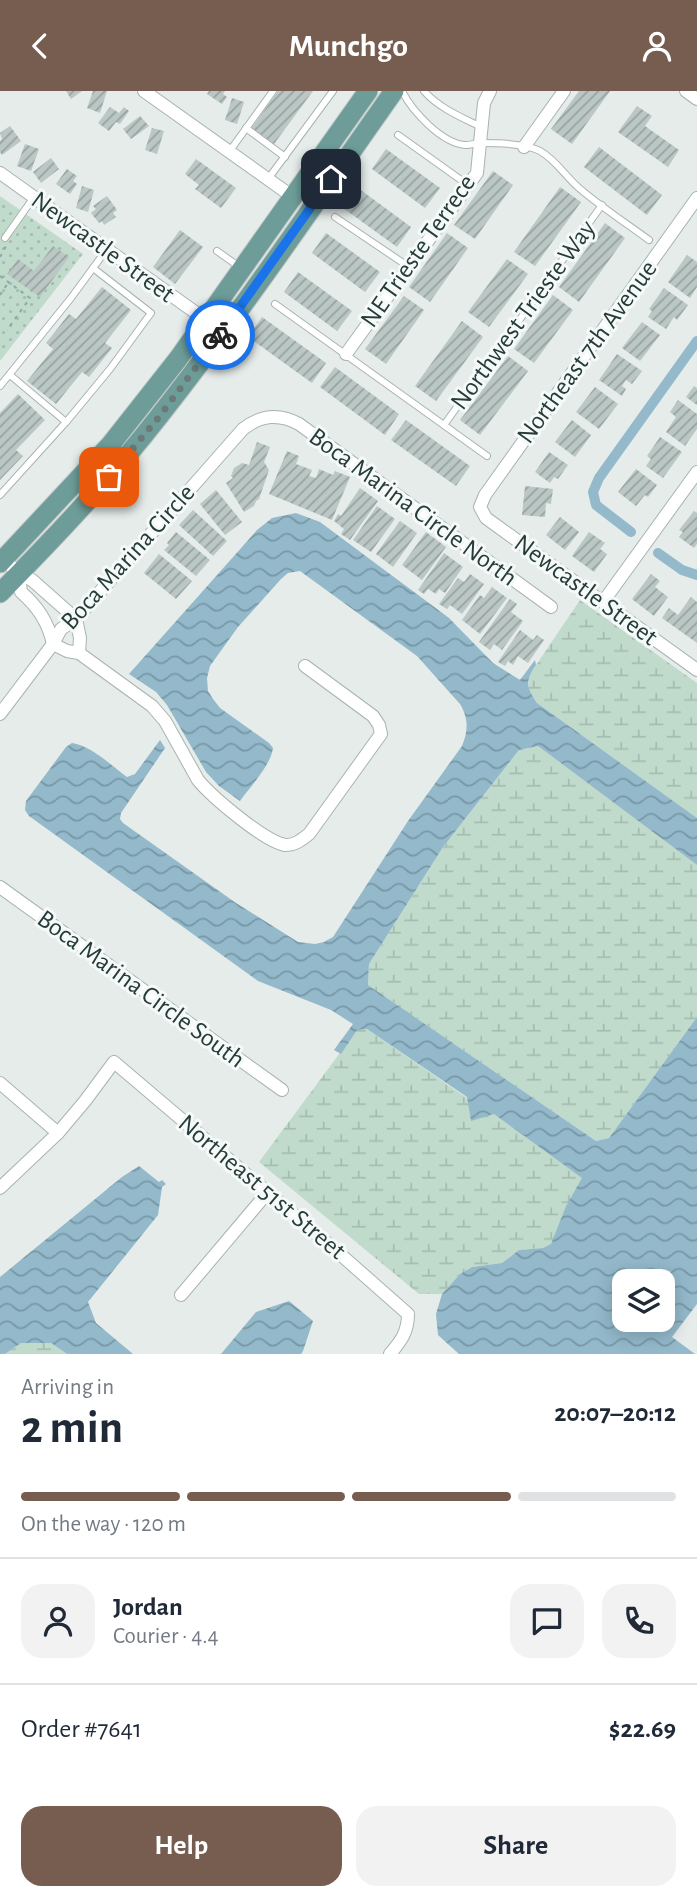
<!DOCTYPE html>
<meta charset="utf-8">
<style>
:root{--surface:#fff;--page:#f2f2f3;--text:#1f2937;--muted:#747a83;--line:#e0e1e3;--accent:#775d4f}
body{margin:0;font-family:"Alegreya Sans",sans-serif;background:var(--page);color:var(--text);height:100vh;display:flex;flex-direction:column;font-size:26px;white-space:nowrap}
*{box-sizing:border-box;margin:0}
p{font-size:23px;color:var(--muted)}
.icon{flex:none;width:38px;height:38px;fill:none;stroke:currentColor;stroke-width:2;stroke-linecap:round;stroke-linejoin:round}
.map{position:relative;height:1263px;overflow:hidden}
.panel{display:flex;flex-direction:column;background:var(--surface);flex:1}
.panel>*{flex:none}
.controls{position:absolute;left:612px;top:1178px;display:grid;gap:14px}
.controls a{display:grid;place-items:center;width:63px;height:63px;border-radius:14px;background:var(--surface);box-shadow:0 4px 18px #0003;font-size:35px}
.pin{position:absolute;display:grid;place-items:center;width:60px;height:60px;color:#fff;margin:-30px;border-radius:14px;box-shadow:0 4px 10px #0006}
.courier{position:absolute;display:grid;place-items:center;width:70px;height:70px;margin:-35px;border:5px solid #1a73e8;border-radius:50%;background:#fff;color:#222;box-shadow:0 2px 9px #0007}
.headline em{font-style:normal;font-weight:600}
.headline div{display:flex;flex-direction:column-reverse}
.headline{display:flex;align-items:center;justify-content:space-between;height:119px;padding:0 21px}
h1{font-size:46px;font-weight:600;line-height:52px}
.bar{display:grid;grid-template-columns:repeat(4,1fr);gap:10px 7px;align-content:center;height:84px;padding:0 21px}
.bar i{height:9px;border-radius:5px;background:var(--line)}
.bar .active{background:var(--accent)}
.bar p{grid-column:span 4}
.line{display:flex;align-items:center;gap:18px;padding:0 21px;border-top:2px solid var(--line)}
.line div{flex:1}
.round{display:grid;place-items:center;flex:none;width:74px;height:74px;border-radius:21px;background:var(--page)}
.action{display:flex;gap:14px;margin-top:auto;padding:14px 21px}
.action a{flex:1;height:80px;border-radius:21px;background:var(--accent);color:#fff;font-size:28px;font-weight:600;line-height:80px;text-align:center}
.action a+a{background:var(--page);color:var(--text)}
header{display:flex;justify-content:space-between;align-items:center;height:91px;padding:0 21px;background:var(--accent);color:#fff;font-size:32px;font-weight:600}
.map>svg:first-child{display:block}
</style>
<header><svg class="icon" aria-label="back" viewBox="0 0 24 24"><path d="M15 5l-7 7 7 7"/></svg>Munchgo<svg class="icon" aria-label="person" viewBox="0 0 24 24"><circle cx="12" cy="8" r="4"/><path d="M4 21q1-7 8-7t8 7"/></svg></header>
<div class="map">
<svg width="697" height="1263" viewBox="0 0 697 1263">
<defs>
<pattern id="wetland-marsh" width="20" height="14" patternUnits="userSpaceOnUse" patternTransform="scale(1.75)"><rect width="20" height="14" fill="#c0dbcc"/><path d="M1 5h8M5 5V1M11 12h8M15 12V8" fill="none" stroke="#a5bdb0"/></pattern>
<pattern id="park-dots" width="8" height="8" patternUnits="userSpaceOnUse" patternTransform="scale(1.75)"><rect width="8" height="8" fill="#c0dbcc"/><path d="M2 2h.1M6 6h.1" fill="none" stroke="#a5bdb0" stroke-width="1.8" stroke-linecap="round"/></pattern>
<pattern id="water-waves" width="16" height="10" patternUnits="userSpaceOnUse" patternTransform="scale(1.75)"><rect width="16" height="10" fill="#93b9cb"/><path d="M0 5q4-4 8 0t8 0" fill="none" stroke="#7898a6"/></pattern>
<pattern id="building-hatch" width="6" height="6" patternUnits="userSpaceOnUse" patternTransform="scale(1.75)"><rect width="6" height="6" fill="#bac7c4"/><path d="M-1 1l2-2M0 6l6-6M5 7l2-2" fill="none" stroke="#97a3a0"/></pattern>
</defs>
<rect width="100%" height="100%" fill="#e5ecea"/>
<g fill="url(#wetland-marsh)">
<polygon points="580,509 697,592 697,727 537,612 529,598 528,586"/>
<polygon points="538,655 697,774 697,926 609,1047 596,1050 368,894 369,873 443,756 519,659"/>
<polygon points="367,938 467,1007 494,1023 583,1087 566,1115 552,1153 543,1157 519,1159 502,1172 472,1176 460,1183 442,1203 419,1203 259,1071 357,939"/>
<polygon points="21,1252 51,1252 67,1263 5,1263"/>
</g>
<polygon fill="url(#park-dots)" points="0,105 83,163 0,270"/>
<g fill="url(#water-waves)" fill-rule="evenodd">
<path d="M 296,422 L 320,431 L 449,527 L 493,572 L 520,589 L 535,569 L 536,574 C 524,591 527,596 537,612 L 697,727 L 697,774 L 538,655 L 519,659 L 443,756 L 369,873 L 368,894 L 596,1050 L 609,1047 L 697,926 L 697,1213 L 672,1246 L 695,1263 L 459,1263 L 438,1244 L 436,1223 L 442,1203 L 460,1183 L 472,1176 L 502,1172 L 519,1159 L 543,1157 L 551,1153 L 566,1115 L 582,1087 L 494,1023 L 471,1030 L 467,1006 L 367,938 L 357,939 L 341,963 L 334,959 L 353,933 L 331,919 L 258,890 L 29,725 L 25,719 L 26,710 L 66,656 L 72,652 C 90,654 112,675 127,686 L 135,683 L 160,649 L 165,657 L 121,722 L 120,728 L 123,732 L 236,812 L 298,851 L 315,853 L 324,851 L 333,846 L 408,730 L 462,655 C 468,640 469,628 460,613 L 417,565 L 300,480 L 288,482 L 281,488 L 238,536 L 210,575 L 207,587 L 208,600 L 213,608 L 220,617 L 269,652 L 273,657 C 271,674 250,696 240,710 L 219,695 L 206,681 L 167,614 L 156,601 L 129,583 L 257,439 L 272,427 ZM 625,1190 L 663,1190 L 663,1228 L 625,1228 Z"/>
<polygon points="139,1075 159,1091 162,1089 166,1093 162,1096 158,1124 88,1211 96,1232 133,1263 67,1263 51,1252 21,1252 5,1263 0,1263 0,1186 122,1086"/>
<polygon points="289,1210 313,1230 303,1260 301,1263 221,1263 256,1221"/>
</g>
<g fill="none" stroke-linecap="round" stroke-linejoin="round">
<g stroke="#93b9cb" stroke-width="10">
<polyline points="631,441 596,414 593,401 599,387 697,250"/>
<polyline points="658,462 682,479 697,484"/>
</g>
</g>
<g fill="url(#building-hatch)">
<polygon points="66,0 82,0 71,8"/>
<polygon points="93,0 107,0 100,22 87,17"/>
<polygon points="209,0 225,0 223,3 227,6 222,13 207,3"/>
<polygon points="278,0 313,0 274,53 251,38"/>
<polygon points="579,0 610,0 572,53 551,38"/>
<polygon points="232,7 244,11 237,33 225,29"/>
<polygon points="637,15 652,25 645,35 679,59 668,76 618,41"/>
<polygon points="110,16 119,22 124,16 129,20 120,33 116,31 109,40 98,32"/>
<polygon points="140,25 149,35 131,48 123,38"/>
<polygon points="10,35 21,50 2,64 0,61 0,50 2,48 0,42"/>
<polygon points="152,37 164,40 157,63 145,59"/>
<polygon points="25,53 39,58 31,80 17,75"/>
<polygon points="599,56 662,104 647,124 584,76"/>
<polygon points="386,58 440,97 425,117 372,78"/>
<polygon points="51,67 59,78 41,92 33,81"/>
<polygon points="196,68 236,97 221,117 195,98 199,94 185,83"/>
<polygon points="67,78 77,85 73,90 77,93 70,103 56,93"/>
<polygon points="493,80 513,94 475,148 454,134"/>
<polygon points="82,95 94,99 88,121 76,117"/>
<polygon points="560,96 581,111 535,175 514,161"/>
<polygon points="358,97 411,136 397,156 343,117"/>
<polygon points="107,105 117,119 113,122 116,126 104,134 102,130 99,132 91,122 96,118 93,115"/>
<polygon points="605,132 625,147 579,211 559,196"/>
<polygon points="180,139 203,156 175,193 153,176"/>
<polygon points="326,142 380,181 365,201 312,162"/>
<polygon points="447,142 468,157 430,211 409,196"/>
<polygon points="53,155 69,166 40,206 7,183 18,168 34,180"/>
<polygon points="687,164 697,171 697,196 690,207 668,191"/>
<polygon points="507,168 528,183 489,236 468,221"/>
<polygon points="298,181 352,220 337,240 284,201"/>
<polygon points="102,196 131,219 105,252 112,257 89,286 82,281 56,313 27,290 53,258 46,252 69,223 76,228"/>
<polygon points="664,197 688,214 677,229 674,226 666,238 648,226 652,220 649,218"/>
<polygon points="553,204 573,219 534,272 514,258"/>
<polygon points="404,205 424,219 386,273 365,258"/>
<polygon points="262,226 326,272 312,292 248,246"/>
<polygon points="462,230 483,246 436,310 415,295"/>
<polygon points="642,231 660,244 640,270 622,257"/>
<polygon points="617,263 642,280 632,293 626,289 622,295 626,298 622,305 599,289"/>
<polygon points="508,265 528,280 480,344 460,329"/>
<polygon points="335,276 399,323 385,344 320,296"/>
<polygon points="694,295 697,297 697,314 686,306"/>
<polygon points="595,296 618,313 599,338 576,321"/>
<polygon points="18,303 45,329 16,359 23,365 0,389 0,322"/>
<polygon points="678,309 697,323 697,338 685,355 666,341 676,326 670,321"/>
<polygon points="406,329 470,375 456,395 391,349"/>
<polygon points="572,329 591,344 575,366 555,351"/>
<polygon points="660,346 682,361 663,387 646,375 651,368 647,365"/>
<polygon points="257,351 270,356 264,371 269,379 259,408 256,410 254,415 244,421 226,392 233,387 231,385 234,377 242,372 249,374"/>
<polygon points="287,360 299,365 296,373 312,379 309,385 316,387 319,378 333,384 335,380 350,386 332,429 269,403"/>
<polygon points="549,361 568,374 558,388 554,386 550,392 535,381"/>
<polygon points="636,378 657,394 648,406 645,404 636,415 618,401"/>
<polygon points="525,395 553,398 551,413 546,412 545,426 522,424"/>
<polygon points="360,397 378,410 350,449 341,443 344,438 334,430 338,423 341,425"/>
<polygon points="216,399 242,431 225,444 200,413"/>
<polygon points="377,415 395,428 371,461 353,449"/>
<polygon points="193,419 227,450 213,465 179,434"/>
<polygon points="694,420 697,422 697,453 694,457 679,446 683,441 679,439"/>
<polygon points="560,426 579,441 565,459 546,444"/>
<polygon points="400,430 417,442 393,476 376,463"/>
<polygon points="176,441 210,469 196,485 164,459 169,454 167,452"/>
<polygon points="426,441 446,456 422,489 402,474"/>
<polygon points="589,441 605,452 600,458 607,463 594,481 572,465"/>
<polygon points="444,462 463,476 445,502 439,498 436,503 428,498 424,503 418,499"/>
<polygon points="159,463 192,490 176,508 144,482"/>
<polygon points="470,483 484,493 462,523 450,514 447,518 439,513 458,487 464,491"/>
<polygon points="651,483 660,490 655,496 668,506 654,525 632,508"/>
<polygon points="492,496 507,507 480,543 462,529 480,504 484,507"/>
<polygon points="691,506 697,511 697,552 662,527 669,517 678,524"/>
<polygon points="510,508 517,513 511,521 523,530 502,559 494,553 490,559 479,551"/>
<polygon points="520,539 533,549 537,544 544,549 528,572 518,565 513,574 508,570 505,575 498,571"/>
</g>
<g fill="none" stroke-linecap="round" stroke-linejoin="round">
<g stroke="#a8b4b2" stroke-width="8">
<g id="service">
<path d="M 402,0 C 412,20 442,53 466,54 C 471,54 476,52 482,52 C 497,52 527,53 540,60 C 556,69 566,86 579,97 C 601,116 626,132 649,149"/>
<path d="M 424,0 C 439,17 461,26 481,36"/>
<polyline points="246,37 285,66"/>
<polyline points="398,44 468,94"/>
<polyline points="229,61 273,0"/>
<polyline points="268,88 333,0"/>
<polyline points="335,126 409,176"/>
<polyline points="5,147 34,106"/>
<polyline points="217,160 241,177"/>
<polyline points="275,213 487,365"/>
<polyline points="10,284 66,331"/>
<polyline points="0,295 71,207 107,158"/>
<polyline points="444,334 602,114"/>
<polyline points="0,404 67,330 110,278 151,222 93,177"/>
</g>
</g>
<g stroke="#a8b4b2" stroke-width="14">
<g id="minor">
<polyline points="144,0 293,106"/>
<polyline points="686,0 697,8"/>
<polyline points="524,56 564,0"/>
<polyline points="0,82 206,229"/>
<polyline points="697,107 485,404 480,416 486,427 697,579"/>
<polyline points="346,263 477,82 484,12 490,0"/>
<polyline points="4,468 19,483 32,489 76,528 80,547 79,562"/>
<path d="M 19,483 L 21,501 C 38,516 48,531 53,553 L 67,560 L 79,562 L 152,615 L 165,630 L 198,689 C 212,706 264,750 285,754 C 294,755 301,749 309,743 L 381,643 L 379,634 L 373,625 L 305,575"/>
<polyline points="603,511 697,381"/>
<path d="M 0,623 L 53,553 L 61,538 L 76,528 L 243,338 C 261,324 279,322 299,333 L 551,516"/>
<polyline points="0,796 282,999"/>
<polyline points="0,992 58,1042"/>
<path d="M 0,1097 L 58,1042 L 85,1010 L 114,971 L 340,1163 L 408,1223 C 408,1241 401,1250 390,1263"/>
<polyline points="181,1204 268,1101"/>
</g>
</g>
<g stroke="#c2c8c8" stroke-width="21">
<g id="primary">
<polyline points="0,472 111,353 178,268 368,0"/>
<path d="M 0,502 C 56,445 111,387 160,324 C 242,220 317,109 394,0"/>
</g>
</g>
<g stroke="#89aca7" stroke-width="2" stroke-dasharray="3.5 5" stroke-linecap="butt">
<polyline points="0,166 6,155"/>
<polyline points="0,185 30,207 7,239"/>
<polyline points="0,204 8,192"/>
</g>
<use href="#service" stroke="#fff" stroke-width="6"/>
<use href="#minor" stroke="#fff" stroke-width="12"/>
<use href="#primary" stroke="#6e9d99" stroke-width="19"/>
</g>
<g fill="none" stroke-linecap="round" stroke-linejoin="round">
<polyline stroke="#697a78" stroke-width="7" stroke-dasharray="0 12.6" points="109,386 159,326 220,244"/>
<polyline stroke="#1a73e8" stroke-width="9" points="220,244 331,88"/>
</g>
<g text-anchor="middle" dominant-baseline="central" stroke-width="6" stroke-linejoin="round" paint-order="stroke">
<g font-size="26" fill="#263c3a" stroke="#f5f9f8">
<text transform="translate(103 156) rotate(36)">Newcastle Street</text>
<text transform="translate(418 160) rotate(-55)">NE Trieste Terrece</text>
<text transform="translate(523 224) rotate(-54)">Northwest Trieste Way</text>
<text transform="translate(587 261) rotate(-54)">Northeast 7th Avenue</text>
<text transform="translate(413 416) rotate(36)">Boca Marina Circle North</text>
<text transform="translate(128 466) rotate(-48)">Boca Marina Circle</text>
<text transform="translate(586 499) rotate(36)">Newcastle Street</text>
<text transform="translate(141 898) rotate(36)">Boca Marina Circle South</text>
<text transform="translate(262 1096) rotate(40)">Northeast 51st Street</text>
</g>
</g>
</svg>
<div class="controls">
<a><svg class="icon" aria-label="layers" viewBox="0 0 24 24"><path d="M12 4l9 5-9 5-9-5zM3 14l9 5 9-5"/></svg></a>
</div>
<div class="pin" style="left:109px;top:386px;background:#ea580c"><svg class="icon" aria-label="bag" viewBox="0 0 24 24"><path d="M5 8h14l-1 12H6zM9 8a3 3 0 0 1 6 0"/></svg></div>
<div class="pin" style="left:331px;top:88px;background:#1f2937"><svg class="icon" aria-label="home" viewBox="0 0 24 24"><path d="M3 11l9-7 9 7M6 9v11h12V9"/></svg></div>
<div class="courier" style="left:220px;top:244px"><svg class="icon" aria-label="bike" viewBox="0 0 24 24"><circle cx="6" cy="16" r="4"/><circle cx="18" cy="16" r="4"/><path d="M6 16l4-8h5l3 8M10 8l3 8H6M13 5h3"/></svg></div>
</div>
<section class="panel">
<div class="headline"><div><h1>2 min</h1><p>Arriving in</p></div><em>20:07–20:12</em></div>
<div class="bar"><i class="active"></i><i class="active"></i><i class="active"></i><i></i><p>On the way · 120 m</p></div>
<div class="line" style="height:126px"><a class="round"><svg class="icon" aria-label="person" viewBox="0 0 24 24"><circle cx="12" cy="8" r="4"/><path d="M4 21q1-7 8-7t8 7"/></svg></a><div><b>Jordan</b><p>Courier · 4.4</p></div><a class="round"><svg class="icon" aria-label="chat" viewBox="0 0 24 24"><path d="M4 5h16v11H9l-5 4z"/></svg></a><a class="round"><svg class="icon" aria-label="phone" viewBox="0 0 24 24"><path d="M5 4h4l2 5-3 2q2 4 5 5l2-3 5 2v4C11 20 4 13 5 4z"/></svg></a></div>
<div class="line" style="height:91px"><div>Order #7641</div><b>$22.69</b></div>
<div class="action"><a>Help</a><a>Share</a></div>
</section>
